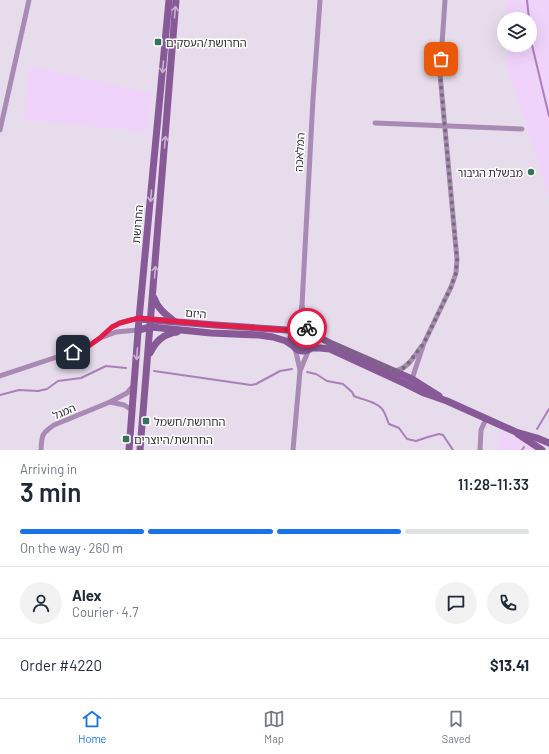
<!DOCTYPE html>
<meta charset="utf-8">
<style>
:root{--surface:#fff;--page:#f2f2f3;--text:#1f2937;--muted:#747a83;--line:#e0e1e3;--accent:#1a73e8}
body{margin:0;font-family:Barlow,"Noto Sans Hebrew",sans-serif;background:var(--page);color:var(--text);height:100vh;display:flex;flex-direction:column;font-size:15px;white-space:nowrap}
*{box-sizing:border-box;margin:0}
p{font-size:13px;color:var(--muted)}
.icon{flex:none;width:22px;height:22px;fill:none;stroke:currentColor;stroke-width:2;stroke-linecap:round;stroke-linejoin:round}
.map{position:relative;height:450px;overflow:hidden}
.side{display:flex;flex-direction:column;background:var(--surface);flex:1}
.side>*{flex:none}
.buttons{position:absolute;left:497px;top:12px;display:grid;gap:8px}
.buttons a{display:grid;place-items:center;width:40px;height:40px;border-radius:50%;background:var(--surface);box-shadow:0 4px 16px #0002;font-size:20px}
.pin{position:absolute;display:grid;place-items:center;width:34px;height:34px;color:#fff;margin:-17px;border-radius:8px;box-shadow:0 2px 6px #0006}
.courier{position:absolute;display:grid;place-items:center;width:40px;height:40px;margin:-20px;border:3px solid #e11d48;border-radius:50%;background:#fff;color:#222;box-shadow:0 1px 5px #0007}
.head em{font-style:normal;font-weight:600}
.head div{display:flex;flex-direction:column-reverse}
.head{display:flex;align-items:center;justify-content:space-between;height:68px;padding:0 20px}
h1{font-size:26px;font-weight:600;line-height:30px}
.bar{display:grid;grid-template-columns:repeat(4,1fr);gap:6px 4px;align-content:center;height:48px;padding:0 20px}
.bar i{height:5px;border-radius:3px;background:var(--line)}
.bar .selected{background:var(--accent)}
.bar p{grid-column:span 4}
.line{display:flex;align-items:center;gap:10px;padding:0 20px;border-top:1px solid var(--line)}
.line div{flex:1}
.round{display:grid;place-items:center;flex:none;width:42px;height:42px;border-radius:21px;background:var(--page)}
.dock{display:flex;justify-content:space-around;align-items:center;height:56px;border-top:1px solid var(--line);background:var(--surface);font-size:11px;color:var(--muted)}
.dock a{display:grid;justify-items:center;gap:2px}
.dock .selected{color:var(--accent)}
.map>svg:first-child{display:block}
</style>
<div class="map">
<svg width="549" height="450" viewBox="0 0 549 450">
<rect width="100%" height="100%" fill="#f1ebf3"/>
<path fill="#e7dceb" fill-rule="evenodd" d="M 0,0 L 549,0 L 549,450 L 0,450 ZM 504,19 L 530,19 L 530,45 L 504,45 Z"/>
<g fill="#f0d3fb">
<polygon points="506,0 549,0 549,198 507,67 507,45 530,45 530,19 506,19"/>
<polygon points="29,66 151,93 147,132 24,120"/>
<polygon points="500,431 542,450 497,450"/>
</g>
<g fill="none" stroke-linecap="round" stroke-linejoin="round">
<g stroke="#aa7fba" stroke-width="2">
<polyline points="527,0 529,19"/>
<polyline points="530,32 531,41 549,116"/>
<polyline points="154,371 251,385 256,384 280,371 292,369"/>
<path d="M 307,372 L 316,374 L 327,381 L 343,384 L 352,392 L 354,396 L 356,397 C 365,400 380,403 384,412 C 386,415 387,420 389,424 L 399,428 L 407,439 L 416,441 L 428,437 L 439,434 L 443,435 L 453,450"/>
<polyline points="0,395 19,390 38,391 47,389 58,381 81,378 106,366 126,368"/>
<polyline points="537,429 549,409"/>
<polyline points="522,450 524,447"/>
</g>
<g stroke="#a98ab5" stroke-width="5">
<polyline points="375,123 522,129"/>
<polyline points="0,130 29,0"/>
<polyline points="302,306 311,331"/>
<polyline points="298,329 302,305 313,99 320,0"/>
<polyline points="103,337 116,332 138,330"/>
<polyline points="295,348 300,370"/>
<path d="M 395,371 C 407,369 414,357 421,347"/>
<polyline points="0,376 87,347 100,338 112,327 120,323 131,320 139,319"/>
<polyline points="410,380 412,379 424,343 451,287 456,273 457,259 455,238 440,74 445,0"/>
<polyline points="110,402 124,405 132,410"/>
<path d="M 41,450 C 42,435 41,434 54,425 L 110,402 L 127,393 L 134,385"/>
<polyline points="293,450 300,371 309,349"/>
<polyline points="480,450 481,430 486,419"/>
</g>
<g stroke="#875997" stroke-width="7">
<path d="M 154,298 C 158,309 165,314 174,321"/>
<polyline points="139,319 215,325 287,330 296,329"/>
<circle cx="303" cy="339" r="12"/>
<polyline points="138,330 151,327 211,333 259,335 273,337 286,341 292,345"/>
<polyline points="313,334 332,344 412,379 439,396"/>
<polyline points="311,348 320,348 330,349 406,384 424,393 447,401 516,432 537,438 549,443"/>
<path d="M 150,353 C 156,341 163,334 177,332"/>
<polyline points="518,434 542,450"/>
<polyline points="129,450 139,319 169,0"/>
<polyline points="140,450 176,0"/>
</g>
</g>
<defs><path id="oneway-shaft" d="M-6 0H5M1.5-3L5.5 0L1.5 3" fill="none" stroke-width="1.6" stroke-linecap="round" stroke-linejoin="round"/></defs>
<g stroke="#c9b4d0">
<use href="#oneway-shaft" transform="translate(175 12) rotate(-85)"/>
<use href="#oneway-shaft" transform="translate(163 67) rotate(95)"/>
<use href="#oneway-shaft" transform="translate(165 142) rotate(-85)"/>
<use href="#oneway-shaft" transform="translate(151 196) rotate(95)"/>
<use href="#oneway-shaft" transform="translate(155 272) rotate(-85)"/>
<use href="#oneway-shaft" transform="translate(137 354) rotate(94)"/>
</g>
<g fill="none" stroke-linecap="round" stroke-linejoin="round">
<polyline stroke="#737074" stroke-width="4" stroke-dasharray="0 7.2" points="307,328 320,338 395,371 399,371 406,366 424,343 451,287 456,273 457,259 455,238 440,74 441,59"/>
<polyline stroke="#e11d48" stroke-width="5" points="73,352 87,347 100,338 112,327 120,323 131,320 139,318 215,325 273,329 287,330 296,330 304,328 307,328"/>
</g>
<g fill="#36715b" stroke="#fff" stroke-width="1.5">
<rect x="154" y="38" width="8" height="8" rx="2"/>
<circle cx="531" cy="172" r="4"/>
<rect x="142" y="417" width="8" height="8" rx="2"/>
<rect x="122" y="435" width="8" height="8" rx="2"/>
</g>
<g text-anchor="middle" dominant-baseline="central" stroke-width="3" stroke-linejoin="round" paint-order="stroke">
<g font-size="11" fill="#2f2d30" stroke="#fff" text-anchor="start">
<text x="166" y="42">החרושת/העסקים</text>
<text x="523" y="172" text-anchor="end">מבשלת הגיבור</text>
<text x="154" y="421">החרושת/חשמל</text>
<text x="134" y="439">החרושת/היוצרים</text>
</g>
<g font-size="11" fill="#2f2d30" stroke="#fff">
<text transform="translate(299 152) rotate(-87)">המלאכה</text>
<text transform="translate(137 224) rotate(-85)">החרושת</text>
<text transform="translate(196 313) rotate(5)">היזם</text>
<text transform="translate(64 411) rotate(-23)">המגל</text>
</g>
</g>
</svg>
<div class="buttons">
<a><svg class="icon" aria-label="layers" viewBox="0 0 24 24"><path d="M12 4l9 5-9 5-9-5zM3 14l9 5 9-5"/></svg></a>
</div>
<div class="pin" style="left:441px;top:59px;background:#ea580c"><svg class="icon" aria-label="bag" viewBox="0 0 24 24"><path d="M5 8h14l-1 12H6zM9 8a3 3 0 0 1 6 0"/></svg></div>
<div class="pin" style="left:73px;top:352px;background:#1f2937"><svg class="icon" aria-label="home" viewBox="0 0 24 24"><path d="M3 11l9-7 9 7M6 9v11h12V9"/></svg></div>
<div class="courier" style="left:307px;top:328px"><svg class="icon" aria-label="bike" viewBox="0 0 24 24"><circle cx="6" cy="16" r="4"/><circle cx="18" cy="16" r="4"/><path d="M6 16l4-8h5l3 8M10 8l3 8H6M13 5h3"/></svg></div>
</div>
<section class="side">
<div class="head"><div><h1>3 min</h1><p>Arriving in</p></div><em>11:28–11:33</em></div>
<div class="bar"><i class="selected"></i><i class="selected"></i><i class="selected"></i><i></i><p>On the way · 260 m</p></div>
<div class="line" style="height:72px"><a class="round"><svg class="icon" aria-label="person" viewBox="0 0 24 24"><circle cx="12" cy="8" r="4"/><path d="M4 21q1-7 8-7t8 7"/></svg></a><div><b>Alex</b><p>Courier · 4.7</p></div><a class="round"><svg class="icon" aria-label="chat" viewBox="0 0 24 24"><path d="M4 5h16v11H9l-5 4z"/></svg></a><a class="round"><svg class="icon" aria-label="phone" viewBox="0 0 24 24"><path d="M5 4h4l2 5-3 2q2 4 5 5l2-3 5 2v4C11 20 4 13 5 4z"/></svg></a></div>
<div class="line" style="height:52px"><div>Order #4220</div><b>$13.41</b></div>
</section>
<nav class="dock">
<a class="selected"><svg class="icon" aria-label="home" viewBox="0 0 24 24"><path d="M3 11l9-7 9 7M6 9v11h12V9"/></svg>Home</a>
<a><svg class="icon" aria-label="map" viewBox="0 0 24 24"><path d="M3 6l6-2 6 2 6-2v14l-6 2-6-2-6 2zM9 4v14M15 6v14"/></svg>Map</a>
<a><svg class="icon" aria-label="saved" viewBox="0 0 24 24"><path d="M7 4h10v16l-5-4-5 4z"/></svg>Saved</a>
</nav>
